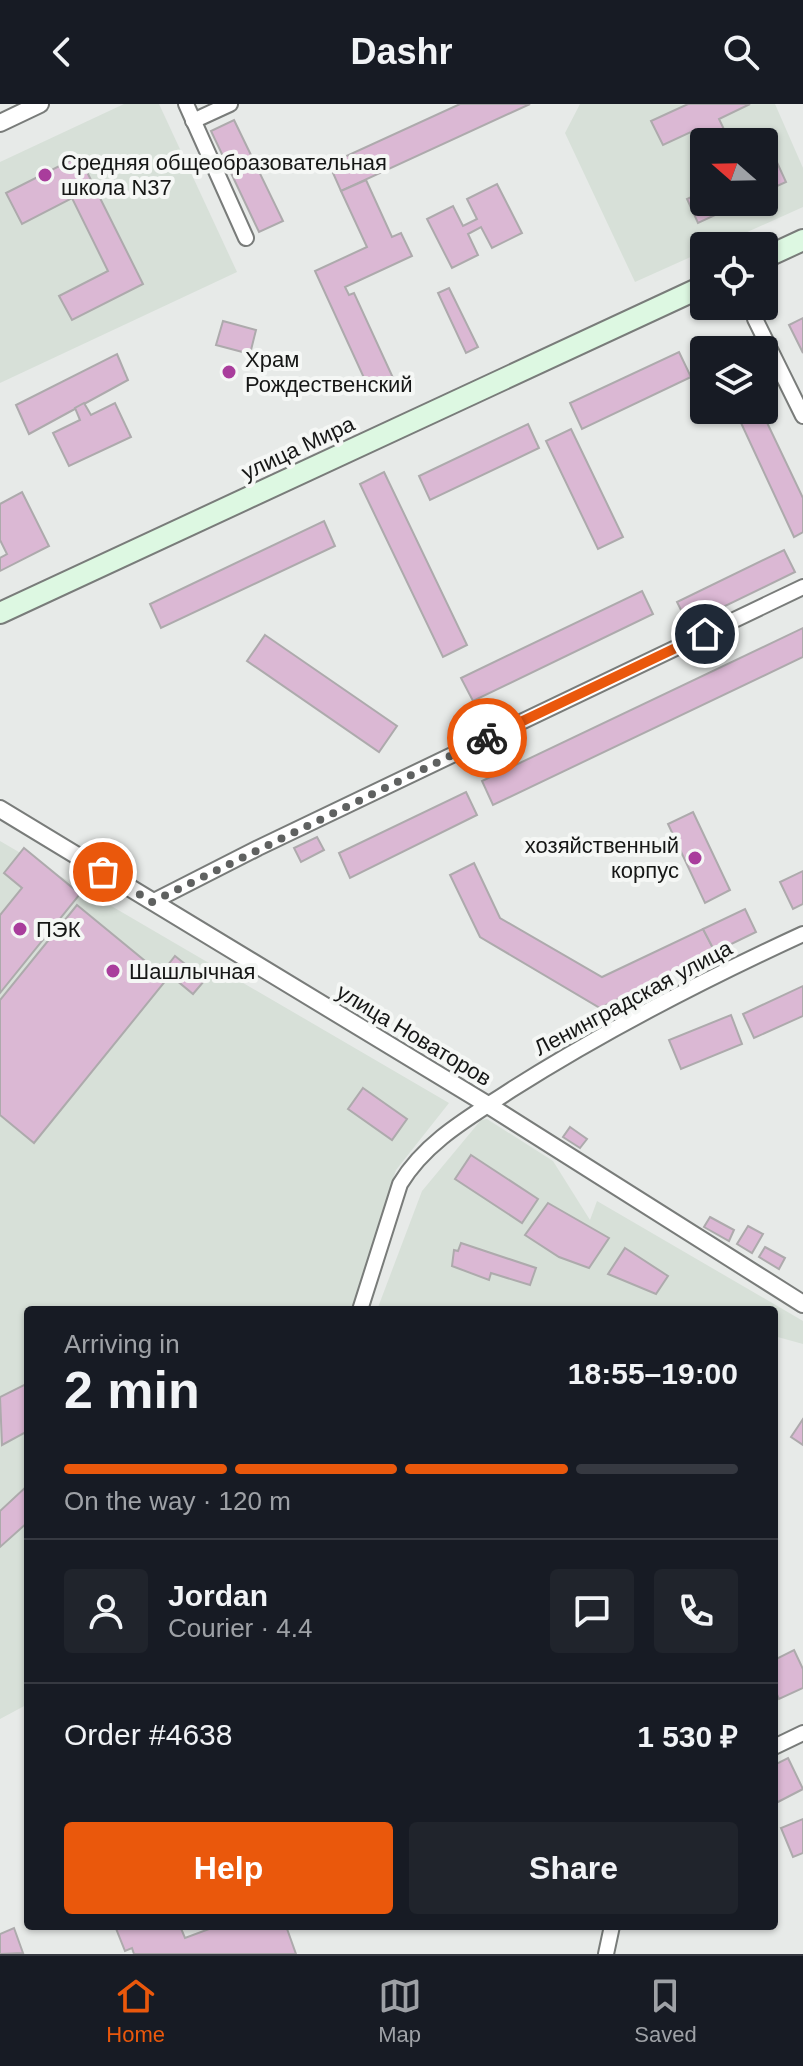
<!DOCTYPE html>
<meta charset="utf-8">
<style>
:root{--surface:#171b24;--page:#20242c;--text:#f1f3f6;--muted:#9ea1a6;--line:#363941;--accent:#ea580c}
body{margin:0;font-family:Arial,sans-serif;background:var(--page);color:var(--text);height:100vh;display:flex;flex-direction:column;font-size:30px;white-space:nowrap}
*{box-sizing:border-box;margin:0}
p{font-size:26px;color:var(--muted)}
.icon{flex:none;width:44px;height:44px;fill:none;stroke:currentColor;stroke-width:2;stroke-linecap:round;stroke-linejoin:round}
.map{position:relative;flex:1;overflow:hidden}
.side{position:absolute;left:24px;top:1202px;width:754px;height:624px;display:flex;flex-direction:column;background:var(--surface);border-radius:8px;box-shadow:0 2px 6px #0004}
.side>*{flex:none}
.needle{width:52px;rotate:290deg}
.tools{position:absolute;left:690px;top:24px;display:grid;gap:16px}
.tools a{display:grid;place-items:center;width:88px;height:88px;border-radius:8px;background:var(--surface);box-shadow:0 2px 6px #0004;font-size:40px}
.pin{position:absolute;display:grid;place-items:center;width:68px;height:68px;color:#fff;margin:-34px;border:4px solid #fff;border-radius:50%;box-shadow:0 2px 8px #0007}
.courier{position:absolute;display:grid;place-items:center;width:80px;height:80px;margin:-40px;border:6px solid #ea580c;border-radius:50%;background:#fff;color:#222;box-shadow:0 2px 10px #0007}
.headline em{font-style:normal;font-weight:700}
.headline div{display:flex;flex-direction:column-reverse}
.headline{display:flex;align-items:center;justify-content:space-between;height:136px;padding:0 40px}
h1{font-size:52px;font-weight:700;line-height:60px}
.bar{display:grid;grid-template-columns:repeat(4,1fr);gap:12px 8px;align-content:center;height:96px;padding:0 40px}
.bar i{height:10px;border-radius:6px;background:var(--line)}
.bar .current{background:var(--accent)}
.bar p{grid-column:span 4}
.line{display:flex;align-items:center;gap:20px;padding:0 40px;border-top:2px solid var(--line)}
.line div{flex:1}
.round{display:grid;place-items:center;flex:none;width:84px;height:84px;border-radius:8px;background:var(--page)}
.button{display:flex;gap:16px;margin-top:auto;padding:16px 40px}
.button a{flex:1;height:92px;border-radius:8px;background:var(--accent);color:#fff;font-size:32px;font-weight:700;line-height:92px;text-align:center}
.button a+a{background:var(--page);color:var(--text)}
header{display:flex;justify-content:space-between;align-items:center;height:104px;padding:0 40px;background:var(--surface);font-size:36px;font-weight:700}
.tab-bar{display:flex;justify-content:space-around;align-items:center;height:112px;border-top:2px solid var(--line);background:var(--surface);font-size:22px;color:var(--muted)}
.tab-bar a{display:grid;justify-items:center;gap:4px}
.tab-bar .current{color:var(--accent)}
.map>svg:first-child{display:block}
</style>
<header><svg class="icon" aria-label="back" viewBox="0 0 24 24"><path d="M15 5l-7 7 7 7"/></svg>Dashr<svg class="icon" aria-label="search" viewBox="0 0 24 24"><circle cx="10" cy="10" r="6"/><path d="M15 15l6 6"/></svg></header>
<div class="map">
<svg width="803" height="1850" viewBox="0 0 803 1850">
<rect width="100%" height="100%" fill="#e7eae8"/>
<g fill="#d7e0d8" fill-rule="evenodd">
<polygon points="124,0 159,0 237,168 0,279 0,58"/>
<path d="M 580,0 L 775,0 L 803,64 L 803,103 L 716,142 L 704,142 L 704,147 L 635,178 L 565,29 ZM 704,38 L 764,38 L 764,98 L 704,98 Z"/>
<polygon points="0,737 449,999 396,1066 352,1206 28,1206 28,1600 0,1615"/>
<polygon points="487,1015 553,1057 590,1116 597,1097 803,1217 803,1240 774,1232 774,1206 377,1206 422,1087 481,1016"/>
</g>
<g fill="#dbb8d4" stroke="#adaaac" stroke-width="2">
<polygon points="460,0 530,0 341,87 329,60"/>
<polygon points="688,0 750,0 719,15 730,38 704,38 704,46 695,26 663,41 651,17"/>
<polygon points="234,16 283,117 259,128 211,27"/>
<polygon points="79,52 143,180 72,216 59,192 108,167 72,94 22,120 6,89"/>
<polygon points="775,54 786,78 764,88 764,59"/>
<polygon points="366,76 392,133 401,129 412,152 345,183 349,191 354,189 394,276 370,287 315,167 367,143 341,87"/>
<polygon points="497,80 522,129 492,144 481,123 468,130 478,151 452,164 427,115 453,102 463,122 477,115 467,95"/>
<polygon points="704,87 704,98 743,98 698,119 687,95"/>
<polygon points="449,184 478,243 466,249 438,189"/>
<polygon points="803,214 803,249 789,221"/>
<polygon points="223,217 256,226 250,250 216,241"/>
<polygon points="679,248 691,273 582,325 570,299"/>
<polygon points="117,250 128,276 29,330 16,301"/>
<polygon points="84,299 91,311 115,299 131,333 69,362 53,329 80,316 75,304"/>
<polygon points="735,306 761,306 803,394 803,428 794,433"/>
<polygon points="528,320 539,344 430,396 419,372"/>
<polygon points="571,325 623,433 598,445 546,337"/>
<polygon points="384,368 467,541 443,553 360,380"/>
<polygon points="22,388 49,442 0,467 0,454 7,450 0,436 0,400"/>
<polygon points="324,417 335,442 161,524 150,500"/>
<polygon points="784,446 795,468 688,520 677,498"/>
<polygon points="642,487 653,510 473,597 461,574"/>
<polygon points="803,524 803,553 493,701 482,677"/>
<polygon points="265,531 397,622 379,648 247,557"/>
<polygon points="466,688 477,711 350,774 339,749"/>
<polygon points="693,708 730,786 705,799 668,720"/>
<polygon points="317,733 324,746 301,758 294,744"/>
<polygon points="24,744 80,790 0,889 0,811 22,784 4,769"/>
<polygon points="474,759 500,814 602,873 703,825 715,848 600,904 480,833 450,771"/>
<polygon points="803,767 803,800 793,805 780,778"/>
<polygon points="77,801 167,875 34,1039 0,1011 0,896"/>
<polygon points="745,805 756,828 715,848 703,825"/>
<polygon points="175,852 205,876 193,890 164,866"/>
<polygon points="803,882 803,912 754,934 743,910"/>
<polygon points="731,911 742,940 681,965 669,936"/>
<polygon points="363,984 407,1015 392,1036 348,1005"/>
<polygon points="570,1023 587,1035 580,1044 563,1033"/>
<polygon points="471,1051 538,1095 522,1119 455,1075"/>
<polygon points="548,1099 609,1134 589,1164 559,1153 525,1131"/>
<polygon points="710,1113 734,1126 729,1137 704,1123"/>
<polygon points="748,1122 763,1130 752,1149 737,1140"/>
<polygon points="461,1139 536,1164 530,1181 491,1169 489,1176 452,1162 454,1146 458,1147"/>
<polygon points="765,1143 785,1154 779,1165 759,1153"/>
<polygon points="625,1144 668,1172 656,1190 608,1170"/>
<polygon points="28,1279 28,1327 2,1341 0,1293"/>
<polygon points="803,1315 803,1341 791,1333"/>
<polygon points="28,1381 28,1418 0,1443 0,1407"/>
<polygon points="794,1546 803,1565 803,1584 779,1595 774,1584 774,1556"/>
<polygon points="788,1654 803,1685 774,1700 774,1661"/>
<polygon points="803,1715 803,1749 793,1753 781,1724"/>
<polygon points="115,1822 180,1822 185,1834 217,1822 286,1822 296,1850 134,1850 132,1844 125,1847"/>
<polygon points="14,1824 23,1849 0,1850 0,1830"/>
</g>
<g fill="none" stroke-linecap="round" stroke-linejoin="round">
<g stroke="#797c7a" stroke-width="18">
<g id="minor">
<polyline points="186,0 246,134"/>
<polyline points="193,17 230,0"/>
<polyline points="755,215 803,312"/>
<polyline points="152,798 258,744 803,483"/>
<path d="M 360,1206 L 400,1080 C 426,1037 470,1013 511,986 C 604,927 703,876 803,830"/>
<polyline points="774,1643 803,1629"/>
<polyline points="606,1850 612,1822"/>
</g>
</g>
<g stroke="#797c7a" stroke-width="20">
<g id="tertiary">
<polyline points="0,19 40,0"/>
<polyline points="0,705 488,1001 803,1200"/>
</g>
</g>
<g stroke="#797c7a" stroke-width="24">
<g id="secondary">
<polyline points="764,154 803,136"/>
<polyline points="0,509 704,182"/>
</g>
</g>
<use href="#minor" stroke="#fff" stroke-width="14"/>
<use href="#tertiary" stroke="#fff" stroke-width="16"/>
<use href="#secondary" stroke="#ddf8e2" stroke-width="20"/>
</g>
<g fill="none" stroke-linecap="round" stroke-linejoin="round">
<polyline stroke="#5f6160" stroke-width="8" stroke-dasharray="0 14.4" points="103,768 152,798 487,634"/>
<polyline stroke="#ea580c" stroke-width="10" points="487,634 705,530"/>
</g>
<g fill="#a93d9c" stroke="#f5f7f5" stroke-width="3">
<circle cx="45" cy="71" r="8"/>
<circle cx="229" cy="268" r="8"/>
<circle cx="695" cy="754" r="8"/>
<circle cx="20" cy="825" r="8"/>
<circle cx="113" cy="867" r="8"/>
</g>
<g text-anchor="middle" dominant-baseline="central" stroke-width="8" stroke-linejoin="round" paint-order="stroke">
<g font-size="22" fill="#161716" stroke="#f5f7f5" text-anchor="start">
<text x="61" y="58">Средняя общеобразовательная<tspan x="61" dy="25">школа N37</tspan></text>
<text x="245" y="255">Храм<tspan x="245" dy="25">Рождественский</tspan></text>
<text x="679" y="741" text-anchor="end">хозяйственный<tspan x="679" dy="25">корпус</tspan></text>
<text x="36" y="825">ПЭК</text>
<text x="129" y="867">Шашлычная</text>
</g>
<g font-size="22" fill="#161716" stroke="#f5f7f5">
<text transform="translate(298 344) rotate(-25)">улица Мира</text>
<text transform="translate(633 894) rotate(-28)">Ленинградская улица</text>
<text transform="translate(414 931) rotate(31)">улица Новаторов</text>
</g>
</g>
</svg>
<div class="tools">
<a><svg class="needle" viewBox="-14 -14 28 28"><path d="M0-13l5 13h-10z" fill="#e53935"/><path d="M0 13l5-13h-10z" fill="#9ea1a6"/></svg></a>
<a><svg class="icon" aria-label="locate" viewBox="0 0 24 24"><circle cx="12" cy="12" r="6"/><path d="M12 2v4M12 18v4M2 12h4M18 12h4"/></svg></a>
<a><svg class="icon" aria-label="layers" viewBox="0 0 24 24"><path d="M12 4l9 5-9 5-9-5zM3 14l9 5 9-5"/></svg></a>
</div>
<div class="pin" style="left:103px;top:768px;background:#ea580c"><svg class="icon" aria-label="bag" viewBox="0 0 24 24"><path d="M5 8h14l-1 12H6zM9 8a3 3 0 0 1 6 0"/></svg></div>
<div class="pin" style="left:705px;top:530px;background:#1f2937"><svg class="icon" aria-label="home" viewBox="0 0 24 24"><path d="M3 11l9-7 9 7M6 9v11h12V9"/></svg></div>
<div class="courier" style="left:487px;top:634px"><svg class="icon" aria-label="bike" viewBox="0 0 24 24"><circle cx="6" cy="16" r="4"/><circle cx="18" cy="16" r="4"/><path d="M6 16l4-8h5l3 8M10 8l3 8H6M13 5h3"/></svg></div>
<section class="side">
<div class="headline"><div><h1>2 min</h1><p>Arriving in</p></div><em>18:55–19:00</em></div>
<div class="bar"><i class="current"></i><i class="current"></i><i class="current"></i><i></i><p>On the way · 120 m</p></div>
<div class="line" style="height:144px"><a class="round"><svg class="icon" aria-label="person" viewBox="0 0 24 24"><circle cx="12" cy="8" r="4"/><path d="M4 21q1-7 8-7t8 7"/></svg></a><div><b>Jordan</b><p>Courier · 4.4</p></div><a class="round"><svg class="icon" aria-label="chat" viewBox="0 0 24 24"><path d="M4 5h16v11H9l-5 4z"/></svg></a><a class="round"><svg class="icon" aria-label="phone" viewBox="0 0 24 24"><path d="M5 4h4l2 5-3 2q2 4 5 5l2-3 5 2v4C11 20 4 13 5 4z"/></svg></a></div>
<div class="line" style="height:104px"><div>Order #4638</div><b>1 530 ₽</b></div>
<div class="button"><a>Help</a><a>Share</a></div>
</section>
</div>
<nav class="tab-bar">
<a class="current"><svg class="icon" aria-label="home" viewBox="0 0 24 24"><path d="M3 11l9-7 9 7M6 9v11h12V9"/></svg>Home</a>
<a><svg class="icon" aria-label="map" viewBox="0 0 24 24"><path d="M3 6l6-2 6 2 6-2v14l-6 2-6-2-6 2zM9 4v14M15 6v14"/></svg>Map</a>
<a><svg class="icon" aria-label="saved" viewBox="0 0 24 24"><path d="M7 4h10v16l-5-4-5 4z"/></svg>Saved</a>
</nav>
